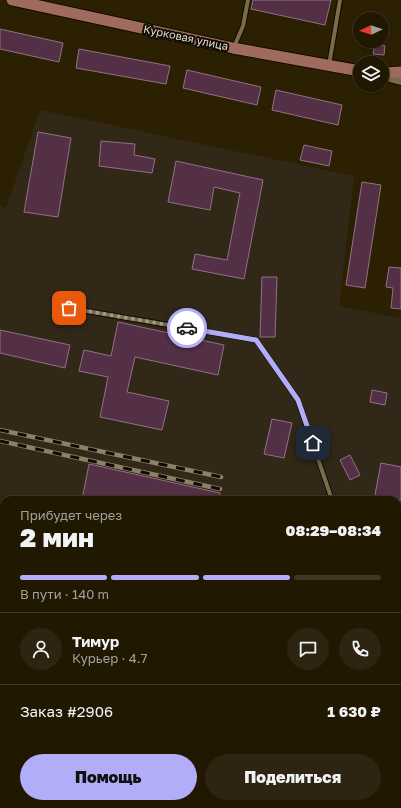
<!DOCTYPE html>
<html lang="ru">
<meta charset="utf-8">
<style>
:root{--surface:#211802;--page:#2d2511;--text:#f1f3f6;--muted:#a2a099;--line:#3e3724;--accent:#b2adf9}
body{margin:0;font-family:"Golos Text",sans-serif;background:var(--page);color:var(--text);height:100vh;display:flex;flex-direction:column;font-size:15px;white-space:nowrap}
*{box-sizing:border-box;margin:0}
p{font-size:13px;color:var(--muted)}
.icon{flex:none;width:22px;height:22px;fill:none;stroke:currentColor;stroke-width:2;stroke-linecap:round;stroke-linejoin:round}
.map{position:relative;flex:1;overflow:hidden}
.panel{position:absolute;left:0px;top:496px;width:401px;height:312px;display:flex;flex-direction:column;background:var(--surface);border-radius:12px 12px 0 0;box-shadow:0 2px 6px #0003,0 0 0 1px var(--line)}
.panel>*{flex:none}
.needle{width:26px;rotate:267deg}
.tools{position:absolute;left:353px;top:12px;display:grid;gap:8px}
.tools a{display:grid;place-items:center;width:36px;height:36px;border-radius:50%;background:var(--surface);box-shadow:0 2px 6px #0003,0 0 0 1px var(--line);font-size:20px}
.pin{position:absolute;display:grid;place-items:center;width:34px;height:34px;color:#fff;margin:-17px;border-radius:8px;box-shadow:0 2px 6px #0006}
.courier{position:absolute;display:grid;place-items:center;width:40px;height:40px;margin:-20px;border:3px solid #b2adf9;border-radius:50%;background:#fff;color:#222;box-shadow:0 1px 5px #0007}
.head em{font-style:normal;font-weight:800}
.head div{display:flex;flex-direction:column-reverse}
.head{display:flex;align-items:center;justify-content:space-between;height:68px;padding:0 20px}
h1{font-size:26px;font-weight:800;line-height:30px}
.bar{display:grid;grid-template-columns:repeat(4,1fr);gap:6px 4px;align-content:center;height:48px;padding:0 20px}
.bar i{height:5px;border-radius:3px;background:var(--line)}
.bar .active{background:var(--accent)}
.bar p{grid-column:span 4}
.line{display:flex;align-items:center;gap:10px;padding:0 20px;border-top:1px solid var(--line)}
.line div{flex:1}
.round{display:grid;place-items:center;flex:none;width:42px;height:42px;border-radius:21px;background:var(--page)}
.primary-button{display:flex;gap:8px;margin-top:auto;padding:8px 20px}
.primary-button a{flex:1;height:46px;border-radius:24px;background:var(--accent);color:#111;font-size:16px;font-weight:800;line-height:46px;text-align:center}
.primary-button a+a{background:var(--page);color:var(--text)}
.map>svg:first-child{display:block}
</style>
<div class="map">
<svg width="401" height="808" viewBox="0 0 401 808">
<rect width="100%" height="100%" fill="#2c2002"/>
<polygon fill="#312818" points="40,110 354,176 339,306 401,318 401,620 397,641 397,500 4,500 4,529 0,526 0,206 6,208"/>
<polygon fill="#274234" points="4,797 4,804 190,804 196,808 0,808 0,800"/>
<g fill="#543047" stroke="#917185">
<polygon points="253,0 331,0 325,25 251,9"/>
<polygon points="0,29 63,43 59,62 0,49"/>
<polygon points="375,44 385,46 384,55 373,54"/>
<polygon points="79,49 170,66 166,84 76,68"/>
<polygon points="187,70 261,87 257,105 183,88"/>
<polygon points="276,90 342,105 338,125 272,110"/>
<polygon points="38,132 71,138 58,217 24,212"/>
<polygon points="101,141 135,144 134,155 155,159 152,173 99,166"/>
<polygon points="304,145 332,151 329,166 300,160"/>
<polygon points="176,161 263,180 244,279 192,269 195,254 227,260 240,193 214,187 210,210 168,202"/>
<polygon points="362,182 381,185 365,288 346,285"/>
<polygon points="389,267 401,268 401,309 391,308 393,288 386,287"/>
<polygon points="262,277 277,277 275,337 260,337"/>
<polygon points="118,322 224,345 218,375 135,357 127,392 169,401 162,430 100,417 108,377 79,371 84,350 111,356"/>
<polygon points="0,330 70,345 65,368 0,353"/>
<polygon points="372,390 387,393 385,405 370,402"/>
<polygon points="272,419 292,423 284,458 264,454"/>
<polygon points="350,455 360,475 350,480 340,460"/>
<polygon points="381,463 401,467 401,500 374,500"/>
<polygon points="89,464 220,493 219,500 82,500"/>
</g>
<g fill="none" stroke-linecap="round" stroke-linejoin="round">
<g stroke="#130a00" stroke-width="6">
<g id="service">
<polyline points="234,47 243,26 248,0"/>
<polyline points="329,65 340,0"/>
<polyline points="69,308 256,340 298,400 332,500"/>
<polyline points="397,562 401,564"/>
<polyline points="397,704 401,673"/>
<polyline points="37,808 39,804"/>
</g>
</g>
<g stroke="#130a00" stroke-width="10">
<polyline id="minor" points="382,76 401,81"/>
</g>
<g stroke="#130a00" stroke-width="13">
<g id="secondary">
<polyline points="12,0 233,48 360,71"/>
<polyline points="382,73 401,72"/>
</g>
</g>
<g stroke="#8f856e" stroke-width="1.5" stroke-dasharray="2 3" stroke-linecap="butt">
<polyline points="0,564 4,566"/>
<polyline points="157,804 164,808"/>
</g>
<use href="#service" stroke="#796b4b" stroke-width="4"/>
<use href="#minor" stroke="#796b4b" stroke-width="8"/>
<use href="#secondary" stroke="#9f6b5f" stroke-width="11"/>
<g stroke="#8b8169" stroke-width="4.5">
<g id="rail">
<polyline points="0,430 221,477"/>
<polyline points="0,441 220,489"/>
<polyline points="0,575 4,577"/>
<polyline points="0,604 4,606"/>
<polyline points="0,611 4,613"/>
<polyline points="0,629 4,631"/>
<polyline points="0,637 4,639"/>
<polyline points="397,803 401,805"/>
<polyline points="255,804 261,808"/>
<polyline points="343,804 351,808"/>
<polyline points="361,804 368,808"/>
</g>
</g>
<use href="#rail" stroke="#100b02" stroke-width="3" stroke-dasharray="9" stroke-linecap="butt"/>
</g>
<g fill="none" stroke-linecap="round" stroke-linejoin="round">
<polyline stroke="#a39a84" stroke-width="4" stroke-dasharray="0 7.2" points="69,308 187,328"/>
<polyline stroke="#b2adf9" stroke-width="5" points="187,328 256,340 298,400 313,443"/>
</g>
<g text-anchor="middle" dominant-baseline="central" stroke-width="4" stroke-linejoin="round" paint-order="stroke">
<g font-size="11" fill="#e3dbca" stroke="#100b02">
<text transform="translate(186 37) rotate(12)">Курковая улица</text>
</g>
</g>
</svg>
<div class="tools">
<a><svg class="needle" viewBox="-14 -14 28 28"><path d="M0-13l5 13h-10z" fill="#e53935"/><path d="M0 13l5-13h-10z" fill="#a2a099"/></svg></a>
<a><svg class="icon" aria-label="layers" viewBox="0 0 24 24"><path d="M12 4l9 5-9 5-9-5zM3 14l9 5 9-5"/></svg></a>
</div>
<div class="pin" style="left:69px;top:308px;background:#ea580c"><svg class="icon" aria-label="bag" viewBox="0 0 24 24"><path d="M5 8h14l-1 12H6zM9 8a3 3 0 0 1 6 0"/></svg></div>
<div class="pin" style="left:313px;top:443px;background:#1f2937"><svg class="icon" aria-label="home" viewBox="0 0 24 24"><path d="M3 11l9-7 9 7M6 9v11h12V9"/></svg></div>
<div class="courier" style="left:187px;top:328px"><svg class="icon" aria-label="car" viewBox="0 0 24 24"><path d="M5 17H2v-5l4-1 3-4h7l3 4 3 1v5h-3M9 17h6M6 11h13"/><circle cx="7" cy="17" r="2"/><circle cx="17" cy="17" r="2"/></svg></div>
<section class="panel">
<div class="head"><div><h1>2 мин</h1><p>Прибудет через</p></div><em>08:29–08:34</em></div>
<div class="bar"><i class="active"></i><i class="active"></i><i class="active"></i><i></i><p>В пути · 140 m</p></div>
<div class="line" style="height:72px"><a class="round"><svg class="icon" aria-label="person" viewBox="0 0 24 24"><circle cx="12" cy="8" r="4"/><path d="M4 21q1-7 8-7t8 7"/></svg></a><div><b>Тимур</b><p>Курьер · 4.7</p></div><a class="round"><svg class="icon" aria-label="chat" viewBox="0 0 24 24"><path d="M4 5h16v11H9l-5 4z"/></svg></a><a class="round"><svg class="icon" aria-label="phone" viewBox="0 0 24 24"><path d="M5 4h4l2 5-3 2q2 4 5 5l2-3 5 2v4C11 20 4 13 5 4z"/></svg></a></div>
<div class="line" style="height:52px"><div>Заказ #2906</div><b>1 630 ₽</b></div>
<div class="primary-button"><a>Помощь</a><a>Поделиться</a></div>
</section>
</div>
